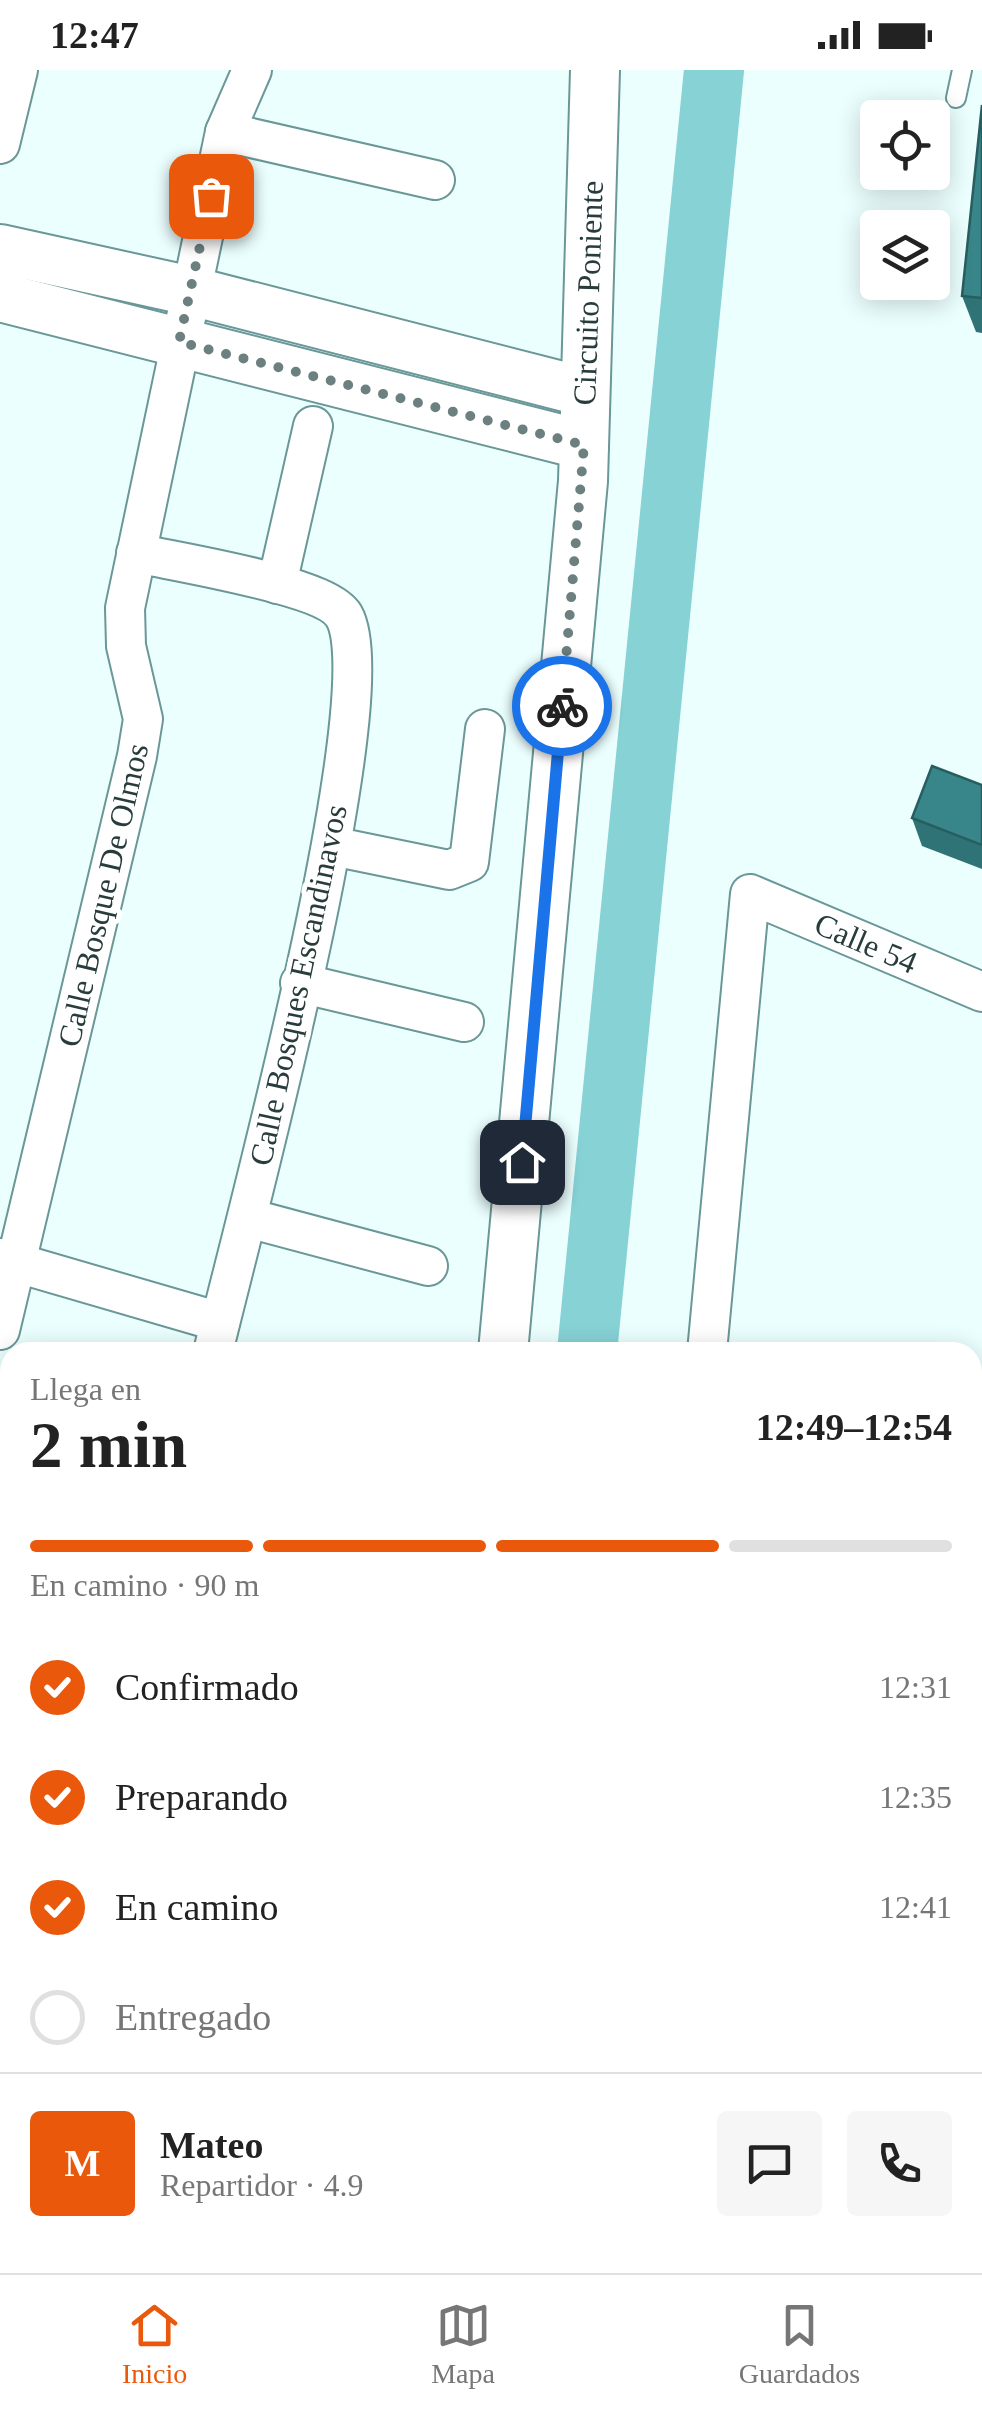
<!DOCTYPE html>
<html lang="es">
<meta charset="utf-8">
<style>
:root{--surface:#fff;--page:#f6f6f6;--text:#222;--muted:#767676;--line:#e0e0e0;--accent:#ea580c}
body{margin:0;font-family:Georgia,serif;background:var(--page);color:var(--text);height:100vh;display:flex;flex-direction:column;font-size:38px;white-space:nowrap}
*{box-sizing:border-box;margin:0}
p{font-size:32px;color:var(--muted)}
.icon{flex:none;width:55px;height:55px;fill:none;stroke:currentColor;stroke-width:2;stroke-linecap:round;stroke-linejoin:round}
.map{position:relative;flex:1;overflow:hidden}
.details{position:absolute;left:0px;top:1272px;width:982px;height:932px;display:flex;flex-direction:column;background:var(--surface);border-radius:30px 30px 0 0;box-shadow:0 5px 25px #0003}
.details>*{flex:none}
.buttons{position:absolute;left:860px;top:30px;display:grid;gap:20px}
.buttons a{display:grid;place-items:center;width:90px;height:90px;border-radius:10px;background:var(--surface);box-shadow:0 5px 25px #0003;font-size:50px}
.pin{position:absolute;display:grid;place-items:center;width:85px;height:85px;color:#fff;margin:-42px;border-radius:20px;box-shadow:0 5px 15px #0006}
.courier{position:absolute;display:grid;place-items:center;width:100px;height:100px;margin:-50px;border:8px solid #1a73e8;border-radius:50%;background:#fff;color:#222;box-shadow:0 2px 12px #0007}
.headline em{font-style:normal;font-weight:600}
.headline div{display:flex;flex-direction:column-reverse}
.headline{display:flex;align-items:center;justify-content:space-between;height:170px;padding:0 30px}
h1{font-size:65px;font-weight:600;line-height:75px}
.bar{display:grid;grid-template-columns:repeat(4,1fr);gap:15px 10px;align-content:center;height:120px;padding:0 30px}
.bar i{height:12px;border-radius:8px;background:var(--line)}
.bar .selected{background:var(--accent)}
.bar p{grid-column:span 4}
.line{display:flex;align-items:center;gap:25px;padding:0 30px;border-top:2px solid var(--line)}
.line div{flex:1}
.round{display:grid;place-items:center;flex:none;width:105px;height:105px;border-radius:10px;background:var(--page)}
ol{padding:0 30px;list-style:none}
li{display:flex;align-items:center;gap:30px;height:110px}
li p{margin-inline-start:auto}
li .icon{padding:10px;border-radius:50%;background:var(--accent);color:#fff;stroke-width:4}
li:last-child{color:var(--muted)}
li i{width:55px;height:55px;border:5px solid var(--line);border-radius:50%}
.status{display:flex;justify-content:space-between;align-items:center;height:70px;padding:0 50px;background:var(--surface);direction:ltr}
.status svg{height:28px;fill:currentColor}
.menu{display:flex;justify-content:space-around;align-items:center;height:140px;border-top:2px solid var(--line);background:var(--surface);font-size:28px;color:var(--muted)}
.menu a{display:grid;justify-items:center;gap:5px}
.menu .selected{color:var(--accent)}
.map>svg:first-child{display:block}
</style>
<div class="status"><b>12:47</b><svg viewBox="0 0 49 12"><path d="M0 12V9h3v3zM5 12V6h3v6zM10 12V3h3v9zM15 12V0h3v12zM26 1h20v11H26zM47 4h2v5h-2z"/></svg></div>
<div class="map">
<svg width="982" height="2203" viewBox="0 0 982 2203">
<rect width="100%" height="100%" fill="#ecffff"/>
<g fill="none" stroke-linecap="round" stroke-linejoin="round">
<g stroke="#86d2d5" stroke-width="60">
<polyline points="587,1282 714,0"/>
<polyline points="494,2203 495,2195"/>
</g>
<g stroke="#6a9798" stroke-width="22">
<g id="service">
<polyline points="956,28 962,0"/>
<polyline points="972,1455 982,1459"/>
<polyline points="972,1674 982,1677"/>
<polyline points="738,2203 741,2195"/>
<polyline points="868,2203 871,2195"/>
</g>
</g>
<g stroke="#6a9798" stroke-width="42">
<g id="minor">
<polyline points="225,62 435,110"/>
<polyline points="0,74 18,0"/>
<path d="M 136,483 C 176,492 326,515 344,546 C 389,624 240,1168 213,1282"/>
<polyline points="277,514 313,356"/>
<polyline points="332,776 449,800 469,792 485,659"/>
<polyline points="300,913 464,952"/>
<polyline points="248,1148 428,1196"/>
<polyline points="0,1188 220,1252"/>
<polyline points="0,1260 137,686 143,649 126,576 125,538 225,62 252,0"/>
<polyline points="707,1282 750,824 982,922"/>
<polyline points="0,2169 10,2171"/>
<polyline points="132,2195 141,2203"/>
<polyline points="678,2195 697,2203"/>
<polyline points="347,2203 348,2195"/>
</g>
</g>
<g stroke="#6a9798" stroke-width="52">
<g id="tertiary">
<polyline points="0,179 191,221 585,322"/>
<polyline points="0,227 584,375"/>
<polyline points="503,1282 583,411 595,0"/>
<polyline points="405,2203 406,2195"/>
</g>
</g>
<use href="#service" stroke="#fff" stroke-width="18"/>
<use href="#minor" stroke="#fff" stroke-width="38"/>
<use href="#tertiary" stroke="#fff" stroke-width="48"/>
</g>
<g fill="#307376">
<polygon points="982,35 982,263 976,262 962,226"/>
<polygon points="982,715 982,799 922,776 912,748"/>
</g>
<g fill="#388689" stroke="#275e60" stroke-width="2.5">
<polygon points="982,35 982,228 962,226"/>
<polygon points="932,696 982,715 982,775 912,748"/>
</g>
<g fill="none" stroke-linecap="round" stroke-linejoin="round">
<polyline stroke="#6d8080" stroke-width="10" stroke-dasharray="0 18" points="211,126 179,272 584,375 562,636"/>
<polyline stroke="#1a73e8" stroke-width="12" points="522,1092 562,636"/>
</g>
<g text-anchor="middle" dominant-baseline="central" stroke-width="10" stroke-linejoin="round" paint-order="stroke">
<g font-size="32" fill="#293c3c" stroke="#fff">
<text transform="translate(588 223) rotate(-88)">Circuito Poniente</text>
<text transform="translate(103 825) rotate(-77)">Calle Bosque De Olmos</text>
<text transform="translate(866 873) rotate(23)">Calle 54</text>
<text transform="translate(298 915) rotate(-78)">Calle Bosques Escandinavos</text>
</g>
</g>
</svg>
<div class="buttons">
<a><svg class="icon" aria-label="locate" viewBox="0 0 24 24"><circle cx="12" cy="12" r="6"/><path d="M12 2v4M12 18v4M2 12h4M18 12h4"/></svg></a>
<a><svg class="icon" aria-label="layers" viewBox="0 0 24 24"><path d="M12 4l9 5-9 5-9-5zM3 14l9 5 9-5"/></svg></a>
</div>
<div class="pin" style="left:211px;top:126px;background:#ea580c"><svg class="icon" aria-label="bag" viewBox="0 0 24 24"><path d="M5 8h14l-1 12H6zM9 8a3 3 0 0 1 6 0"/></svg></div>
<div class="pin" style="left:522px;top:1092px;background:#1f2937"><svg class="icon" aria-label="home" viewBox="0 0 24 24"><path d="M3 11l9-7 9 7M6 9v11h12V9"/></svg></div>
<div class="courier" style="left:562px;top:636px"><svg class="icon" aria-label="bike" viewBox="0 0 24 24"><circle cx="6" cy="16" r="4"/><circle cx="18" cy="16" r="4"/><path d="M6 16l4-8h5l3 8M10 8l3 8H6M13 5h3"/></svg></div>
<section class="details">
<div class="headline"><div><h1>2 min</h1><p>Llega en</p></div><em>12:49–12:54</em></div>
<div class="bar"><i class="selected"></i><i class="selected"></i><i class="selected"></i><i></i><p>En camino · 90 m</p></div>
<ol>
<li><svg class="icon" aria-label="check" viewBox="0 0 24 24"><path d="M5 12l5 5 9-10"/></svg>Confirmado<p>12:31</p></li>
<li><svg class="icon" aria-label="check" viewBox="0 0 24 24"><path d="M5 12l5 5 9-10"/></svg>Preparando<p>12:35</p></li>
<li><svg class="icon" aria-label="check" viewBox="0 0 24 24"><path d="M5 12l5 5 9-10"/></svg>En camino<p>12:41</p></li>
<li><i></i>Entregado</li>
</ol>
<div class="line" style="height:180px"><b class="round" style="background:var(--accent);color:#fff">M</b><div><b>Mateo</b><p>Repartidor · 4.9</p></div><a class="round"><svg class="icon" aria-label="chat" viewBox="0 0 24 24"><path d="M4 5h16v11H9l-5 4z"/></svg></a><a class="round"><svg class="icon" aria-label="phone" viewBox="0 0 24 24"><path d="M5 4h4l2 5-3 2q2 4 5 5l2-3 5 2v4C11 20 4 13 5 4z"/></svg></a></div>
</section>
</div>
<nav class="menu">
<a class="selected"><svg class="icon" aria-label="home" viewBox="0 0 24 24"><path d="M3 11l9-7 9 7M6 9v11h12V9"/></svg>Inicio</a>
<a><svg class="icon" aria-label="map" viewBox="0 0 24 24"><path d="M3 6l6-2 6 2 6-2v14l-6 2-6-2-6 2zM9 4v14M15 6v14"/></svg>Mapa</a>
<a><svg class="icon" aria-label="saved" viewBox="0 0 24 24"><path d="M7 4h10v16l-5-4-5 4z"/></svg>Guardados</a>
</nav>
